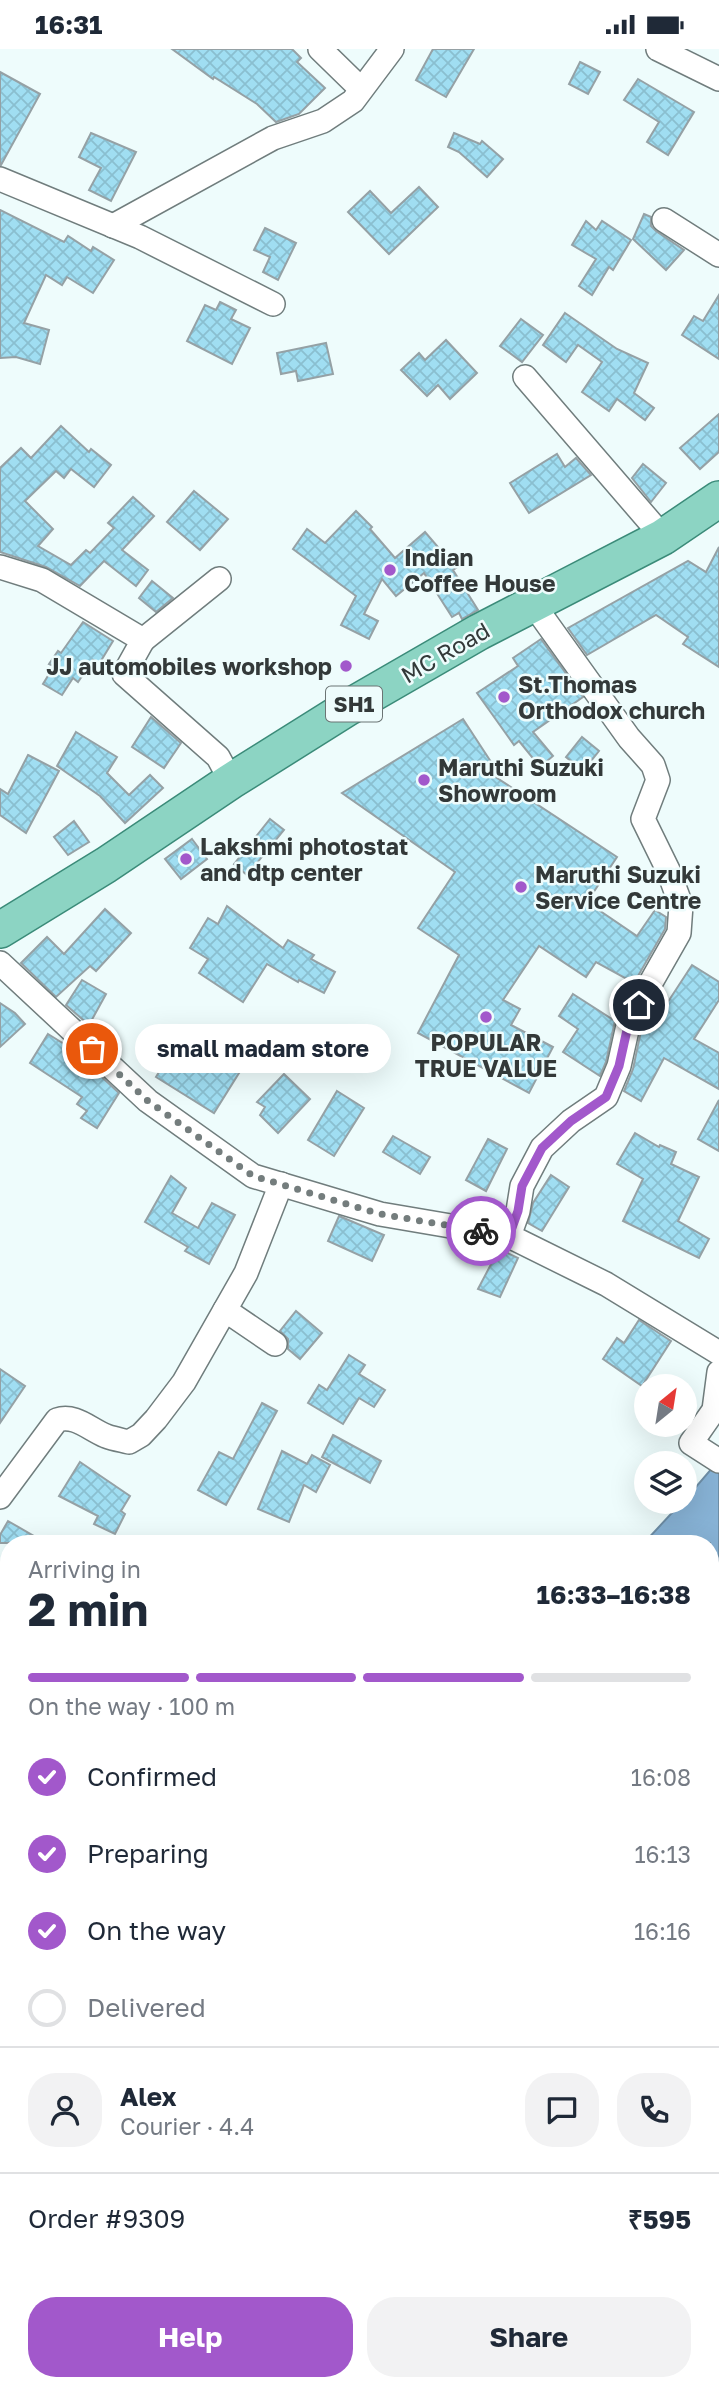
<!DOCTYPE html>
<meta charset="utf-8">
<style>
:root{--surface:#fff;--page:#f2f2f3;--text:#1f2937;--muted:#747a83;--line:#e0e1e3;--accent:#a258cb}
body{margin:0;font-family:"Golos Text",sans-serif;background:var(--page);color:var(--text);height:100vh;display:flex;flex-direction:column;font-size:26px;white-space:nowrap}
*{box-sizing:border-box;margin:0}
p{font-size:23px;color:var(--muted)}
.icon{flex:none;width:38px;height:38px;fill:none;stroke:currentColor;stroke-width:2;stroke-linecap:round;stroke-linejoin:round}
.map{position:relative;flex:1;overflow:hidden}
.drawer{position:absolute;left:0px;top:1486px;width:719px;height:856px;display:flex;flex-direction:column;background:var(--surface);border-radius:28px 28px 0 0;box-shadow:0 7px 28px #0002}
.drawer>*{flex:none}
.needle{width:46px;rotate:30deg}
.tools{position:absolute;left:634px;top:1325px;display:grid;gap:14px}
.tools a{display:grid;place-items:center;width:63px;height:63px;border-radius:50%;background:var(--surface);box-shadow:0 7px 28px #0002;font-size:35px}
.pin{position:absolute;display:grid;place-items:center;width:60px;height:60px;color:#fff;margin:-30px;border:4px solid #fff;border-radius:50%;box-shadow:0 2px 7px #0007}
.courier{position:absolute;display:grid;place-items:center;width:70px;height:70px;margin:-35px;border:5px solid #a258cb;border-radius:50%;background:#fff;color:#222;box-shadow:0 2px 9px #0007}
.bubble{position:absolute;height:49px;border-radius:24px;background:var(--surface);box-shadow:0 7px 28px #0002;font-size:23px;font-weight:700;line-height:49px;text-align:center}
.summary em{font-style:normal;font-weight:700}
.summary div{display:flex;flex-direction:column-reverse}
.summary{display:flex;align-items:center;justify-content:space-between;height:119px;padding:0 28px}
h1{font-size:46px;font-weight:700;line-height:52px}
.bar{display:grid;grid-template-columns:repeat(4,1fr);gap:10px 7px;align-content:center;height:84px;padding:0 28px}
.bar i{height:9px;border-radius:5px;background:var(--line)}
.bar .on{background:var(--accent)}
.bar p{grid-column:span 4}
.line{display:flex;align-items:center;gap:18px;padding:0 28px;border-top:2px solid var(--line)}
.line div{flex:1}
.round{display:grid;place-items:center;flex:none;width:74px;height:74px;border-radius:28px;background:var(--page)}
ol{padding:0 28px;list-style:none}
li{display:flex;align-items:center;gap:21px;height:77px}
li p{margin-inline-start:auto}
li .icon{padding:7px;border-radius:50%;background:var(--accent);color:#fff;stroke-width:4}
li:last-child{color:var(--muted)}
li i{width:38px;height:38px;border:4px solid var(--line);border-radius:50%}
.action{display:flex;gap:14px;margin-top:auto;padding:14px 28px}
.action a{flex:1;height:80px;border-radius:28px;background:var(--accent);color:#fff;font-size:28px;font-weight:700;line-height:80px;text-align:center}
.action a+a{background:var(--page);color:var(--text)}
.status{display:flex;justify-content:space-between;align-items:center;height:49px;padding:0 35px;background:var(--surface);direction:ltr}
.status svg{height:19px;fill:currentColor}
.map>svg:first-child{display:block}
</style>
<div class="status"><b>16:31</b><svg viewBox="0 0 49 12"><path d="M0 12V9h3v3zM5 12V6h3v6zM10 12V3h3v9zM15 12V0h3v12zM26 1h20v11H26zM47 4h2v5h-2z"/></svg></div>
<div class="map">
<svg width="719" height="2340" viewBox="0 0 719 2340">
<defs>
<pattern id="building-cross-hatch" width="8" height="8" patternUnits="userSpaceOnUse" patternTransform="scale(1.75)"><rect width="8" height="8" fill="#a0def2"/><path d="M0 0l8 8M0 8l8-8" fill="none" stroke="#8abfd0"/></pattern>
</defs>
<rect width="100%" height="100%" fill="#eefcfc"/>
<g fill="#87b2d5" stroke="#6e8ea6" stroke-width="2">
<polygon points="719,1411 719,1532 711,1539 710,1494 644,1494 682,1453 684,1452"/>
<polygon points="9,2184 9,2333 117,2333 106,2340 0,2340 0,2199"/>
<polygon points="711,2300 719,2310 719,2340 482,2340 468,2333 710,2333"/>
</g>
<g fill="url(#building-cross-hatch)" stroke="#95a1a5" stroke-width="2">
<polygon points="172,0 292,0 301,9 297,13 325,39 299,65 276,73 257,55 214,28 213,30"/>
<polygon points="433,0 474,0 446,48 416,31"/>
<polygon points="580,13 600,23 588,45 569,35"/>
<polygon points="0,23 40,45 1,116 0,116"/>
<polygon points="638,30 694,63 668,106 647,93 659,73 624,51"/>
<polygon points="91,84 136,103 111,152 89,141 101,119 79,108"/>
<polygon points="454,84 480,95 482,92 503,110 487,128 459,103 448,98"/>
<polygon points="419,138 438,158 389,205 348,163 370,142 391,164"/>
<polygon points="0,161 64,193 68,187 91,202 93,198 114,211 93,244 67,228 62,236 46,226 24,274 49,281 40,315 16,308 0,309"/>
<polygon points="644,165 651,168 651,177 656,182 684,201 666,221 633,190"/>
<polygon points="586,172 596,181 602,172 631,191 613,221 609,218 592,246 579,237 596,210 572,196"/>
<polygon points="265,179 296,194 278,231 263,223 270,208 254,201"/>
<polygon points="719,246 719,310 682,286 694,267 703,272"/>
<polygon points="220,253 236,261 231,270 250,279 232,315 187,292 205,256 216,261"/>
<polygon points="565,264 617,300 648,314 634,344 654,359 645,371 617,350 609,362 582,343 602,313 578,296 566,313 543,296"/>
<polygon points="521,270 543,286 522,313 500,297"/>
<polygon points="446,291 477,324 450,350 438,336 427,347 401,321 419,304 425,311"/>
<polygon points="326,294 333,325 298,332 296,322 281,325 277,304"/>
<polygon points="719,365 719,403 700,420 680,399"/>
<polygon points="61,377 89,403 91,400 111,416 94,438 71,420 64,429 56,422 25,452 53,480 38,497 71,516 86,501 90,504 114,479 108,474 133,448 154,467 122,501 148,521 136,537 104,512 80,537 46,518 0,503 0,419 21,399 31,409"/>
<polygon points="557,405 565,418 576,409 591,426 529,464 510,434"/>
<polygon points="643,415 666,434 651,453 632,429"/>
<polygon points="194,442 228,470 200,501 167,473"/>
<polygon points="356,462 372,478 370,480 395,509 425,483 456,519 453,521 478,561 462,570 459,564 452,568 424,524 396,547 382,530 364,565 378,572 369,590 341,576 356,547 293,500 307,480 325,494"/>
<polygon points="719,498 719,618 683,595 688,588 656,566 587,606 568,579 688,512 706,523"/>
<polygon points="152,532 173,549 156,563 139,549"/>
<polygon points="83,573 113,592 99,615 93,611 78,633 73,629 62,646 43,635 54,617 49,615 58,602 61,604"/>
<polygon points="541,590 583,648 533,683 553,707 540,718 519,692 514,696 477,644 518,617 513,609"/>
<polygon points="151,668 181,694 164,719 132,698"/>
<polygon points="463,670 495,719 491,725 617,808 587,853 637,887 655,861 666,868 665,880 634,934 596,913 586,928 539,897 503,951 520,960 511,976 553,998 529,1044 418,984 459,906 418,879 455,823 342,744"/>
<polygon points="76,683 117,708 107,724 129,746 150,726 163,739 125,774 100,747 57,717"/>
<polygon points="582,688 599,702 583,722 566,708"/>
<polygon points="28,706 59,722 26,784 0,766 0,740 8,745"/>
<polygon points="270,770 284,781 247,826 234,815"/>
<polygon points="74,772 89,793 68,806 54,788"/>
<polygon points="192,790 207,810 181,830 165,810"/>
<polygon points="227,857 283,899 288,891 314,906 311,910 335,923 324,944 299,931 298,933 267,915 243,953 199,924 208,910 190,899 208,869 218,875"/>
<polygon points="105,860 131,884 96,922 90,917 56,948 21,914 47,888 64,905"/>
<polygon points="692,916 719,933 719,951 694,990 719,1004 719,1040 664,1009 641,1052 624,1042 633,1020 642,977 654,957 662,962"/>
<polygon points="82,931 106,945 89,976 66,956"/>
<polygon points="573,945 615,972 606,1013 600,1027 563,1003 578,980 559,967"/>
<polygon points="0,954 15,964 25,975 0,998"/>
<polygon points="192,984 244,1016 214,1064 156,1028 174,999 180,1003"/>
<polygon points="48,985 69,998 76,1004 74,1007 90,1017 119,1044 97,1079 81,1069 87,1062 77,1055 82,1048 30,1014"/>
<polygon points="284,1025 310,1050 278,1084 260,1066 265,1058 257,1053"/>
<polygon points="337,1042 364,1059 334,1107 308,1091"/>
<polygon points="719,1051 719,1102 698,1090"/>
<polygon points="635,1084 659,1098 660,1096 676,1103 671,1115 699,1128 678,1172 709,1190 699,1209 623,1172 643,1130 617,1115"/>
<polygon points="393,1087 430,1108 420,1125 383,1103"/>
<polygon points="488,1090 507,1100 486,1142 466,1131"/>
<polygon points="551,1126 569,1138 542,1182 528,1174 533,1154"/>
<polygon points="171,1127 186,1139 172,1164 198,1179 212,1154 235,1166 209,1215 185,1202 188,1198 145,1173"/>
<polygon points="339,1167 384,1186 372,1212 328,1192"/>
<polygon points="499,1200 518,1209 500,1248 478,1240"/>
<polygon points="296,1262 322,1284 300,1310 288,1300 288,1290 280,1282"/>
<polygon points="639,1271 671,1292 642,1337 603,1310 617,1289 624,1294"/>
<polygon points="349,1306 365,1316 359,1325 385,1341 374,1358 359,1349 343,1375 308,1354 319,1336 327,1341"/>
<polygon points="0,1320 25,1337 0,1374"/>
<polygon points="262,1354 277,1362 226,1456 198,1441 219,1403 233,1410"/>
<polygon points="333,1386 381,1412 370,1434 322,1408"/>
<polygon points="282,1402 307,1415 312,1406 330,1416 316,1443 304,1436 289,1473 258,1460"/>
<polygon points="80,1413 130,1447 121,1462 125,1465 115,1485 94,1475 98,1467 59,1447"/>
<polygon points="8,1472 46,1494 0,1494 0,1486"/>
</g>
<g fill="none" stroke-linecap="round" stroke-linejoin="round">
<g stroke="#707d7d" stroke-width="26">
<g id="minor">
<polyline points="320,0 361,40"/>
<polyline points="658,0 719,30"/>
<polyline points="0,130 140,188 273,255"/>
<polyline points="664,171 719,206"/>
<polyline points="113,177 273,89 323,72 353,52 392,0"/>
<polyline points="525,328 663,488"/>
<polyline points="0,518 42,531 143,591 124,625 218,708 231,732"/>
<polyline points="143,591 219,530"/>
<polyline points="0,914 148,1052 253,1127 380,1165 509,1187 606,1235 719,1304"/>
<polyline points="509,1187 518,1162 522,1137 542,1099 571,1072 606,1048 619,1017 629,972 679,884 681,856 668,821 643,770 658,731 653,716 629,689 533,555"/>
<polyline points="225,1261 275,1295"/>
<polyline points="719,1323 714,1361 691,1394 719,1412"/>
<path d="M 0,1448 L 57,1371 C 75,1365 89,1380 106,1387 C 114,1390 121,1391 129,1393 L 141,1386 L 156,1370 L 184,1333 L 246,1224 L 281,1135"/>
<polyline points="710,1666 719,1672"/>
<polyline points="0,1895 9,1896"/>
<polyline points="710,2113 719,2113"/>
</g>
</g>
<g stroke="#3b8b79" stroke-width="38">
<polyline id="primary" points="0,881 106,816 231,732 349,658 479,583 663,488 719,450"/>
</g>
<use href="#minor" stroke="#fff" stroke-width="23"/>
<use href="#primary" stroke="#8cd4c3" stroke-width="35"/>
</g>
<g fill="none" stroke-linecap="round" stroke-linejoin="round">
<polyline stroke="#747d7d" stroke-width="7" stroke-dasharray="0 12.6" points="92,1000 148,1052 253,1127 380,1165 481,1182"/>
<polyline stroke="#a258cb" stroke-width="9" points="481,1182 509,1187 518,1162 522,1137 542,1099 571,1072 606,1048 619,1017 629,972 639,956"/>
</g>
<g fill="#a258cb" stroke="#eefcfc" stroke-width="2.5">
<circle cx="390" cy="521" r="7"/>
<circle cx="346" cy="617" r="7"/>
<circle cx="504" cy="648" r="7"/>
<circle cx="424" cy="731" r="7"/>
<circle cx="186" cy="810" r="7"/>
<circle cx="521" cy="838" r="7"/>
<circle cx="486" cy="968" r="7"/>
</g>
<g text-anchor="middle" dominant-baseline="central" stroke-width="5" stroke-linejoin="round" paint-order="stroke">
<rect fill="#eefcfc" stroke="#6b7474" stroke-width="2" x="326" y="637.5" width="56" height="35" rx="5"/>
<g font-size="21" font-weight="bold" fill="#333939">
<text x="354" y="655">SH1</text>
</g>
<g font-size="23" font-weight="bold" fill="#333939" stroke="#eefcfc" text-anchor="start">
<text x="404" y="508">Indian<tspan x="404" dy="26">Coffee House</tspan></text>
<text x="332" y="617" text-anchor="end">JJ automobiles workshop</text>
<text x="518" y="635">St.Thomas<tspan x="518" dy="26">Orthodox church</tspan></text>
<text x="438" y="718">Maruthi Suzuki<tspan x="438" dy="26">Showroom</tspan></text>
<text x="200" y="797">Lakshmi photostat<tspan x="200" dy="26">and dtp center</tspan></text>
<text x="535" y="825">Maruthi Suzuki<tspan x="535" dy="26">Service Centre</tspan></text>
<text x="486" y="993" text-anchor="middle">POPULAR<tspan x="486" dy="26">TRUE VALUE</tspan></text>
</g>
<g font-size="23" fill="#333939" stroke="#eefcfc">
<text transform="translate(445 603) rotate(-30)">MC Road</text>
</g>
</g>
</svg>
<div class="tools">
<a><svg class="needle" viewBox="-14 -14 28 28"><path d="M0-13l5 13h-10z" fill="#e53935"/><path d="M0 13l5-13h-10z" fill="#747a83"/></svg></a>
<a><svg class="icon" aria-label="layers" viewBox="0 0 24 24"><path d="M12 4l9 5-9 5-9-5zM3 14l9 5 9-5"/></svg></a>
</div>
<div class="pin" style="left:92px;top:1000px;background:#ea580c"><svg class="icon" aria-label="bag" viewBox="0 0 24 24"><path d="M5 8h14l-1 12H6zM9 8a3 3 0 0 1 6 0"/></svg></div>
<div class="pin" style="left:639px;top:956px;background:#1f2937"><svg class="icon" aria-label="home" viewBox="0 0 24 24"><path d="M3 11l9-7 9 7M6 9v11h12V9"/></svg></div>
<div class="courier" style="left:481px;top:1182px"><svg class="icon" aria-label="bike" viewBox="0 0 24 24"><circle cx="6" cy="16" r="4"/><circle cx="18" cy="16" r="4"/><path d="M6 16l4-8h5l3 8M10 8l3 8H6M13 5h3"/></svg></div>
<div class="bubble" style="left:135px;top:975px;width:256px">small madam store</div>
<section class="drawer">
<div class="summary"><div><h1>2 min</h1><p>Arriving in</p></div><em>16:33–16:38</em></div>
<div class="bar"><i class="on"></i><i class="on"></i><i class="on"></i><i></i><p>On the way · 100 m</p></div>
<ol>
<li><svg class="icon" aria-label="check" viewBox="0 0 24 24"><path d="M5 12l5 5 9-10"/></svg>Confirmed<p>16:08</p></li>
<li><svg class="icon" aria-label="check" viewBox="0 0 24 24"><path d="M5 12l5 5 9-10"/></svg>Preparing<p>16:13</p></li>
<li><svg class="icon" aria-label="check" viewBox="0 0 24 24"><path d="M5 12l5 5 9-10"/></svg>On the way<p>16:16</p></li>
<li><i></i>Delivered</li>
</ol>
<div class="line" style="height:126px"><a class="round"><svg class="icon" aria-label="person" viewBox="0 0 24 24"><circle cx="12" cy="8" r="4"/><path d="M4 21q1-7 8-7t8 7"/></svg></a><div><b>Alex</b><p>Courier · 4.4</p></div><a class="round"><svg class="icon" aria-label="chat" viewBox="0 0 24 24"><path d="M4 5h16v11H9l-5 4z"/></svg></a><a class="round"><svg class="icon" aria-label="phone" viewBox="0 0 24 24"><path d="M5 4h4l2 5-3 2q2 4 5 5l2-3 5 2v4C11 20 4 13 5 4z"/></svg></a></div>
<div class="line" style="height:91px"><div>Order #9309</div><b>₹595</b></div>
<div class="action"><a>Help</a><a>Share</a></div>
</section>
</div>
